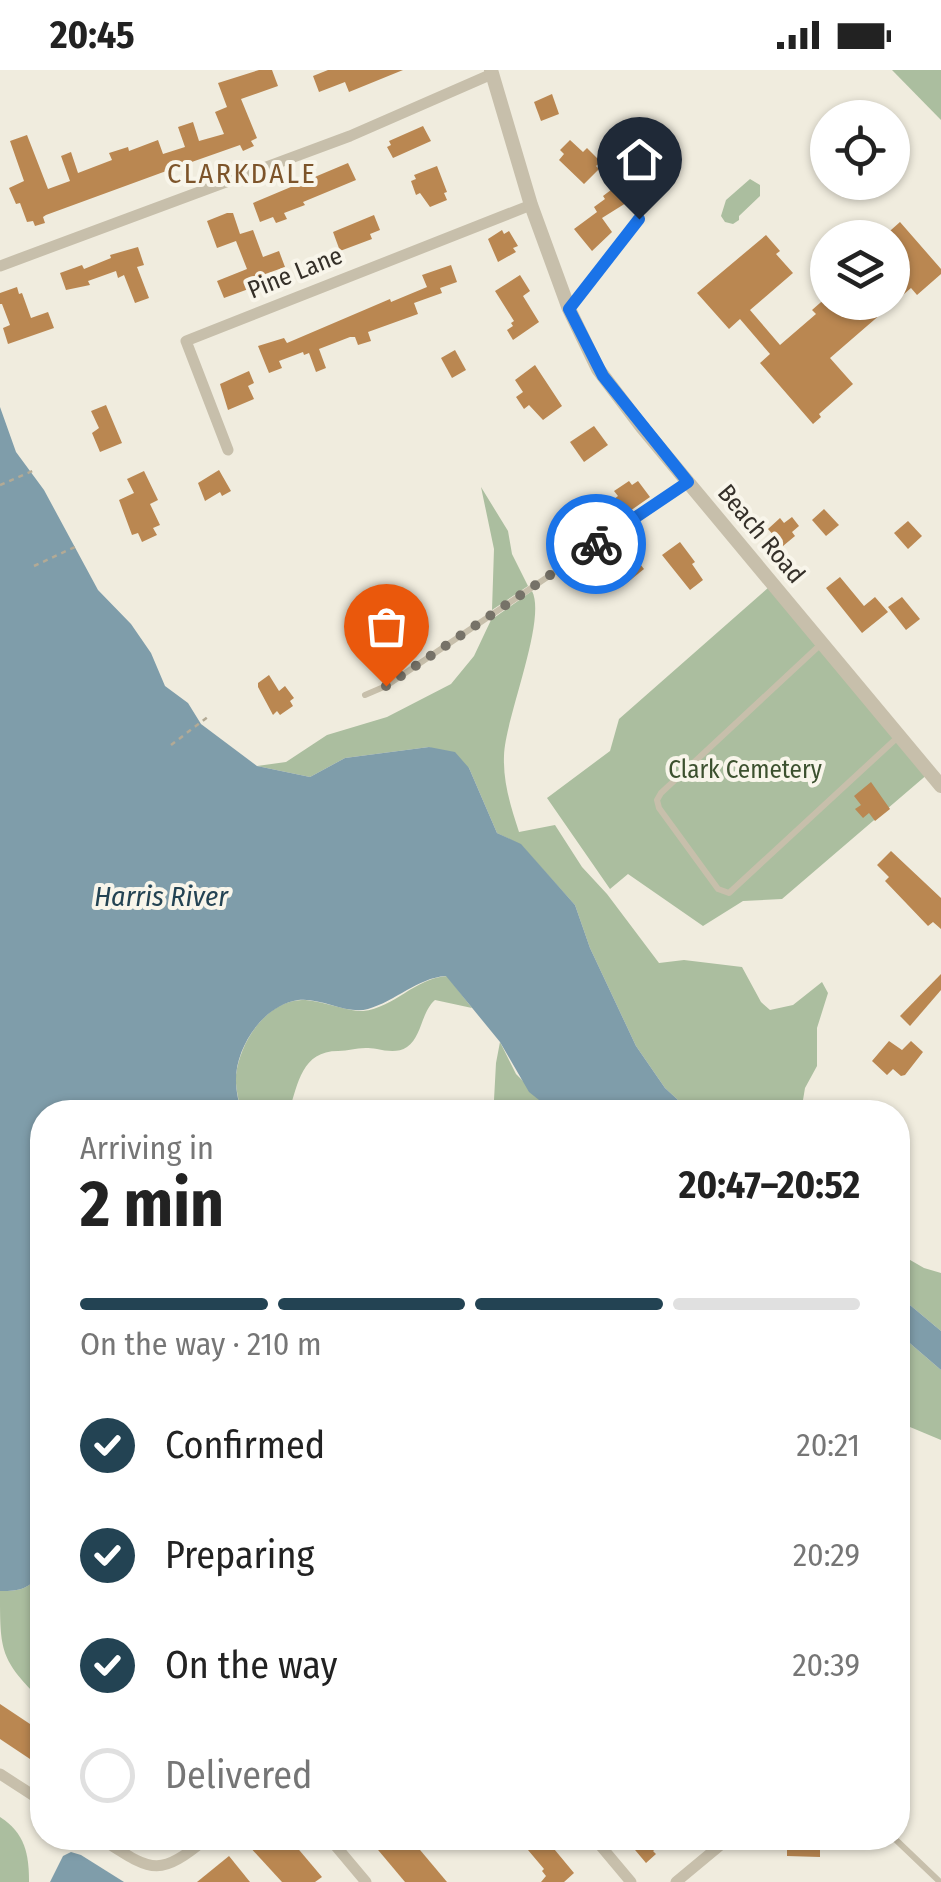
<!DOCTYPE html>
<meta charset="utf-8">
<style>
:root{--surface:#fff;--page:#f6f6f6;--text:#222;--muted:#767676;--line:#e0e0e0;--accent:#234353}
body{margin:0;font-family:"Fira Sans Condensed",sans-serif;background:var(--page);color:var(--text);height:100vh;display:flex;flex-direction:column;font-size:38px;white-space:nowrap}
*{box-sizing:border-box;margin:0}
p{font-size:32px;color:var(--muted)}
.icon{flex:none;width:55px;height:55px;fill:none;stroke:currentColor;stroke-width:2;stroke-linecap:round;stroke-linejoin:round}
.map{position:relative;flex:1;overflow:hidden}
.drawer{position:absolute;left:30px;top:1030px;width:880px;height:750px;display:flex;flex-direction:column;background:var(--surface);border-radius:40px;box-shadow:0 2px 8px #0004}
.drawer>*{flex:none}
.controls{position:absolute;left:810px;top:30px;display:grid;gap:20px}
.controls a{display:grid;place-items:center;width:100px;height:100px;border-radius:50%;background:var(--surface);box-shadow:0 2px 8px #0004;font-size:50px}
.pin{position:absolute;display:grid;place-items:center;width:85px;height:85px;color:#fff;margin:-102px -42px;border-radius:50% 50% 50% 0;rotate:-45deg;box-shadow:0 0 10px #0007}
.pin .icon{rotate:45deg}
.courier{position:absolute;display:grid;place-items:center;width:100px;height:100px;margin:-50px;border:8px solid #1a73e8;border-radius:50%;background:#fff;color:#222;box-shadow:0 2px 12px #0007}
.overview em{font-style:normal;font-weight:700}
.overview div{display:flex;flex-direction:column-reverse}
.overview{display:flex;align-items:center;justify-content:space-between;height:170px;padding:0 50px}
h1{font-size:65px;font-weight:700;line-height:75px}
.bar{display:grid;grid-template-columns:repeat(4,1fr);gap:15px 10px;align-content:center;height:120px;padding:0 50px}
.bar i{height:12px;border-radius:8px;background:var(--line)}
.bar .on{background:var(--accent)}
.bar p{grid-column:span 4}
ol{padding:0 50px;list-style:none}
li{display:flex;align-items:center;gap:30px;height:110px}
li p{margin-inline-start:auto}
li .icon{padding:10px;border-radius:50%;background:var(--accent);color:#fff;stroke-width:4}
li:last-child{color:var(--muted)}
li i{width:55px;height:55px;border:5px solid var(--line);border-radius:50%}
.status{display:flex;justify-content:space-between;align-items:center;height:70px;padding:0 50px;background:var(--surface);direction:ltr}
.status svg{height:28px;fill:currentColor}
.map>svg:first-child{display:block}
</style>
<div class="status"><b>20:45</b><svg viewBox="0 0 49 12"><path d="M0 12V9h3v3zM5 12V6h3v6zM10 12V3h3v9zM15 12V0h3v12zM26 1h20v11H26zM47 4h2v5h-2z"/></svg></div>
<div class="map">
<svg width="941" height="1812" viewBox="0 0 941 1812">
<rect width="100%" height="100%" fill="#f0ecde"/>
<g fill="#abbe9f">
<polygon points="892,0 941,0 941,50"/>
<polygon points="750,109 760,115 760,126 739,146 739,150 733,154 725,152 721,146 726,130"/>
<polygon points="481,417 508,461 512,484 528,516 492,540 494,479"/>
<polygon points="769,517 929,703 782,829 743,831 703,856 628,804 610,819 547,728 610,681 619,649"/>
<path d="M 532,521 C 547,550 505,648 504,686 C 503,713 511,737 519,762 L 555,755 L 582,797 L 607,824 L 659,893 L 684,890 L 742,897 L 761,932 L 770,940 L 793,935 L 822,912 L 828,923 L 817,958 L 817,996 L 805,1018 L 801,1042 L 691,1042 L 665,1018 L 636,976 L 590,878 L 575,835 L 521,775 L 497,763 L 469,698 L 429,677 L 345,688 L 310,707 L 257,696 L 286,692 L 327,665 L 387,647 L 451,614 L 474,586 L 491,550 Z"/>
<path d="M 447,906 L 472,938 L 435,930 C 421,942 422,967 407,977 C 398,983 387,981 377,979 C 358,976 352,981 338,981 C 302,981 298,1013 289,1042 L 241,1042 C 239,1030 235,1017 236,1005 C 240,972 266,931 302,930 C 321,930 348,942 363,941 C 394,938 415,908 447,906 Z"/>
<polygon points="500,972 516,1004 554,1042 502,1040 494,1030 496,993"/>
<polygon points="898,1183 924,1198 941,1203 941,1261 898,1225"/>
<polygon points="898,1263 941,1300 941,1370 898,1352"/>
<path d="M 42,1501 L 42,1631 C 0,1589 0,1582 0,1521 C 21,1521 30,1519 42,1501 Z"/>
<path d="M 0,1747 C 25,1763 29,1784 29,1812 L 0,1812 Z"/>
</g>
<g fill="#7f9daa">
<path d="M 0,337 L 16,382 L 44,420 L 98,520 L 131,554 L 151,583 L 165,616 L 188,633 L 201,654 L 257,696 L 310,707 L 345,688 L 429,677 L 455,682 L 469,698 L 497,763 L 521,774 L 575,835 L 590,878 L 636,976 L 665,1018 L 691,1042 L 554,1042 L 529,1022 L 500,972 L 446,906 C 417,908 396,931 368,939 C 347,945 321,927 298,930 C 263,935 235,978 236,1011 C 236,1022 239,1032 241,1042 L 42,1042 L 42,1501 C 30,1519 21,1521 0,1521 Z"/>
<polygon points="898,1225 941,1261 941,1300 898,1263"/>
<polygon points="71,1782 81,1785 124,1812 50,1812 63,1786"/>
</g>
<g fill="#ba8751">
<polygon points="259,0 272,0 278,16 241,29 257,68 251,71 254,76 243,81 240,75 169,100 46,145 43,147 45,153 35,156 33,151 27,152 20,133 16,134 9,118 24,111 10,71 27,65 48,119 70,111 61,86 71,82 78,103 112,90 109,83 128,77 129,81 158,70 163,84 185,77 178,57 193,52 199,71 224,64 215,42 227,37 218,13"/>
<polygon points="328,0 403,0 349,22 345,12 319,22 313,6"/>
<polygon points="552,24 559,44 541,51 534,32"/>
<polygon points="423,56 431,71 393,88 387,77 391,75 389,71"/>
<polygon points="570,70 583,82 587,78 601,92 596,96 599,99 584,114 559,90 564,84 560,80"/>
<polygon points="348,93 356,110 303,132 305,135 284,143 287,149 276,153 273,147 260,152 253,133"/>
<polygon points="437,96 447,122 444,123 447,130 430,137 420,123 416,125 411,111 416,109 414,105"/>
<polygon points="640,98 652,111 634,128 602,148 612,162 592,181 574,159 597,142 594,137 605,129 603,126"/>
<polygon points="227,143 233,143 240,164 253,160 263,187 279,181 285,197 254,208 257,216 224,228 217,211 247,199 236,171 217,178 207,151"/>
<polygon points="374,145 380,160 370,164 372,169 340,181 333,162"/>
<polygon points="900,152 941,199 941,204 917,225 911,218 830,288 853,314 819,344 821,347 813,354 760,293 770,284 740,249 729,259 697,223 766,165 780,181 776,184 793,203 750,240 780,275 816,244 812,240 828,226 828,232 892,232 892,168 882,168"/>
<polygon points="502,160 504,164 509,161 518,176 513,178 516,182 498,192 488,169"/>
<polygon points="138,177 144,195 137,197 149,228 135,233 124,205 118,208 116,201 88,211 90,215 66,220 60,203 82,195 84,199 111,188 110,185"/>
<polygon points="451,195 457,212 440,218 442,223 414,233 418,244 368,262 371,271 358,275 355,267 350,267 319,279 326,298 316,302 309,283 304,285 303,282 279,291 282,298 269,303 258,276 284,268 287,273 390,229 391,232 427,217 422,205"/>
<polygon points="520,205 530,221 523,226 539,252 513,270 507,260 513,256 511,253 514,251 495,221"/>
<polygon points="17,217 19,224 22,223 31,248 48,242 54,258 8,274 3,258 10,255 2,234 0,234 0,223"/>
<polygon points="455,280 466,300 452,308 441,288"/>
<polygon points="535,295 562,336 543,350 529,335 524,339 516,327 523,322 515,310"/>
<polygon points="249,301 254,313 248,316 254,329 228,340 220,314"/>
<polygon points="106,335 122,373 100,382 92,363 99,358 91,341"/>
<polygon points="594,356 608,375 584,392 570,372"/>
<polygon points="219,400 231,421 222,426 220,422 205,431 198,413"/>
<polygon points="144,401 158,430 150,434 160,455 153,458 157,465 142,472 138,463 132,465 119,430 134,423 127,409"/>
<polygon points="629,411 632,415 638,411 650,427 620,448 609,433 618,426 614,421"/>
<polygon points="824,439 839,455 826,466 812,450"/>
<polygon points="792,447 799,456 792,462 795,466 783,476 768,459 780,448 784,453"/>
<polygon points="908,451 922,466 908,479 894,463"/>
<polygon points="680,472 695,492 692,494 703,510 690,520 662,485"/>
<polygon points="629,480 644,499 628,512 613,493"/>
<polygon points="840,507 864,536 875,527 888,542 862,563 826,518"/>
<polygon points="902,527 920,549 906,560 888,537"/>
<polygon points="269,605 279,621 285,616 294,628 290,631 293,636 280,645 277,641 273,645 258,617 258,613"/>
<polygon points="871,712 890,739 875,751 869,743 863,748 855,739 861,735 854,726"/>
<polygon points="891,781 941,828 941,859 933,852 928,856 885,811 889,807 877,795"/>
<polygon points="941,904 941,920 910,956 900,946"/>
<polygon points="889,971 902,980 911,971 923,982 905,1005 901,1006 893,999 887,1005 872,991"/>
<polygon points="0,1634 42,1662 42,1697 0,1669"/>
<polygon points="254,1768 289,1768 322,1807 315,1812 282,1812 247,1774"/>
<polygon points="368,1768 410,1768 447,1812 405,1812"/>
<polygon points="516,1768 545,1768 574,1803 564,1812 541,1812 546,1806 542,1801 544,1799 528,1780 515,1779"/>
<polygon points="625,1768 669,1768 653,1781 656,1784 646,1793"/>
<polygon points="787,1768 809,1768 812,1776 820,1776 820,1787 787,1786"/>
<polygon points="229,1786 250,1812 197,1812"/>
</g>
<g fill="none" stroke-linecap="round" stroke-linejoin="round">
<g stroke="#b3aa95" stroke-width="2.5" stroke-dasharray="5 5" stroke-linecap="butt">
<polyline points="0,415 35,400"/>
<polyline points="34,496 77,476"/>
<polyline points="171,675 209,646"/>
</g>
<g stroke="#c7bfab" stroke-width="6">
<polyline points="570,238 639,149"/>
<polyline points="820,575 661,723 657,730 659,738 718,819 729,823 899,666"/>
<polyline points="365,625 386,616 687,413"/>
<polyline points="894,1768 940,1812"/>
</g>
<g stroke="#c7bfab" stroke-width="11">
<polyline points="0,196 350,66 492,4"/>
<polyline points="228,380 186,271 531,135"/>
<polyline points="0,1704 42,1731"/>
<path d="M 100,1768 C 152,1801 157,1809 207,1768"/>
<polyline points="329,1768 366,1812"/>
<polyline points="594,1768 631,1812"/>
<polyline points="676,1812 729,1768"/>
</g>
<polyline stroke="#c7bfab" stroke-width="14" points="491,0 531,135 569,239 598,299 642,357 941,716"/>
</g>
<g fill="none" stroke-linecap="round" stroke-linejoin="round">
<polyline stroke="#767268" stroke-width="10" stroke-dasharray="0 18" points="386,616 596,474"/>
<polyline stroke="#1a73e8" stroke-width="12" points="596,474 688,412 603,306 569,239 639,149"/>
</g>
<g text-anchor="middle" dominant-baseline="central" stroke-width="8" stroke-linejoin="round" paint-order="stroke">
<g font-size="25" fill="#353029" stroke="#f8f5ea">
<text transform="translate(295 203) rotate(-22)">Pine Lane</text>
<text transform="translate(761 464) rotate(50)">Beach Road</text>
</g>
<g font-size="25" fill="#3c512f" stroke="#f8f5ea">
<text x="745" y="700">Clark Cemetery</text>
</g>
<g font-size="28" letter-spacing="2.5" fill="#7d542a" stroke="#f8f5ea">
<text x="242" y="103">CLARKDALE</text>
</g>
<g font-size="28" font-style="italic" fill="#234353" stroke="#f8f5ea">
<text x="161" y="826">Harris River</text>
</g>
</g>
</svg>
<div class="controls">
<a><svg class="icon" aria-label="locate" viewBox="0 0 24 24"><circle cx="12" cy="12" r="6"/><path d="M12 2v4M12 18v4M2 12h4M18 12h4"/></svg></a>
<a><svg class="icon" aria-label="layers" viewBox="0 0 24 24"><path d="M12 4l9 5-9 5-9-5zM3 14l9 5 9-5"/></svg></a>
</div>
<div class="pin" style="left:386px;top:616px;background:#ea580c"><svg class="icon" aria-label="bag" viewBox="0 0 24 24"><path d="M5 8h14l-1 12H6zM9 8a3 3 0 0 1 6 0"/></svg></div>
<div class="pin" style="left:639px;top:149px;background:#1f2937"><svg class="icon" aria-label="home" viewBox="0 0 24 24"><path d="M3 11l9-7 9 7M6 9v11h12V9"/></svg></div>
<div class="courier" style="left:596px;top:474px"><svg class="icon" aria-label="bike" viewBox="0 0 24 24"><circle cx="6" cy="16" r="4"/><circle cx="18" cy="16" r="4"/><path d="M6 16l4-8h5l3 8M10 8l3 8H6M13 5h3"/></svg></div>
<section class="drawer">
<div class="overview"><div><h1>2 min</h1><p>Arriving in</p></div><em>20:47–20:52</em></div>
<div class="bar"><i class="on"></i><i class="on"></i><i class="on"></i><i></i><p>On the way · 210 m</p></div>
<ol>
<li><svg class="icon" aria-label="check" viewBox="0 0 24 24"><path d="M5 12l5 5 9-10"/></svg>Confirmed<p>20:21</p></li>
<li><svg class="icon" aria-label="check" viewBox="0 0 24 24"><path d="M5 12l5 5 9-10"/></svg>Preparing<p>20:29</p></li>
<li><svg class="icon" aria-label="check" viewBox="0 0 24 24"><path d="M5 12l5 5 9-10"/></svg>On the way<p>20:39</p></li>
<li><i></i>Delivered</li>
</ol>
</section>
</div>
